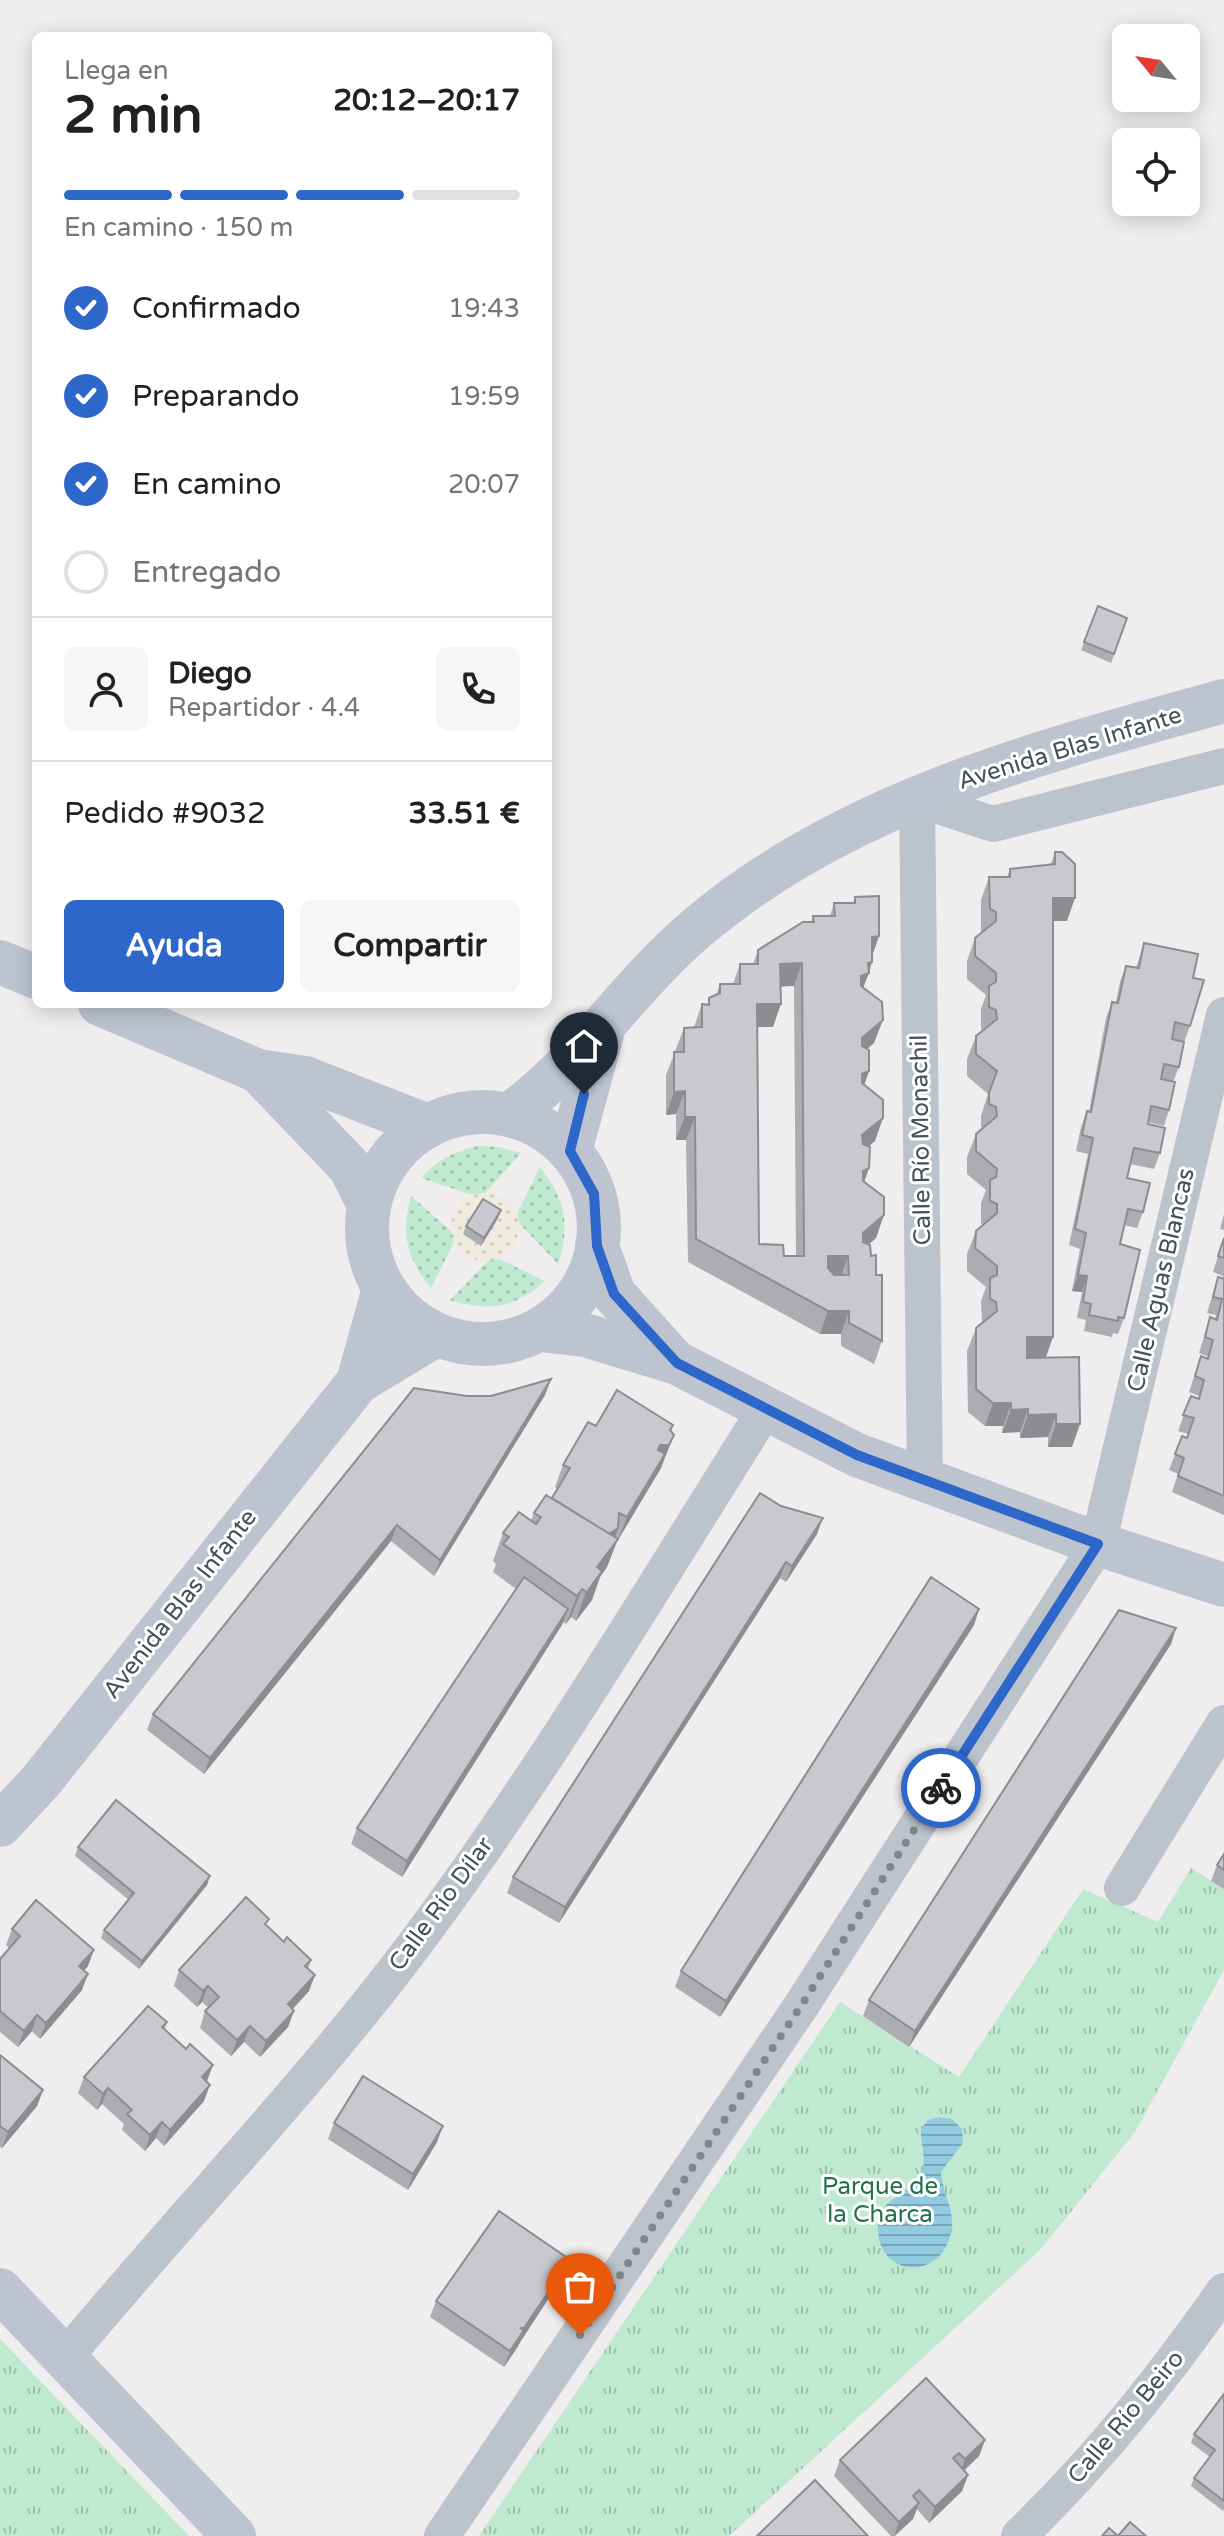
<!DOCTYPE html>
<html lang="es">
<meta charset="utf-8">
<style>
:root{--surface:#fff;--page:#f6f6f6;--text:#202124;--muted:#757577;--line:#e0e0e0;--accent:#2d67c9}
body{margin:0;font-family:"Varela Round",sans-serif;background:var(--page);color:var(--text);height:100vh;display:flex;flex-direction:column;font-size:30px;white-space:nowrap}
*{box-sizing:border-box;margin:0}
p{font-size:26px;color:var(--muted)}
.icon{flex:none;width:44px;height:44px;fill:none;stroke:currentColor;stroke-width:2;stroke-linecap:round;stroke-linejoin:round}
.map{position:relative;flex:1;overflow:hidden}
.side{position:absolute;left:32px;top:32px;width:520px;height:976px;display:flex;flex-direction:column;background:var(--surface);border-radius:12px;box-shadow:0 4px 20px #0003}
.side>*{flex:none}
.needle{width:52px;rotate:300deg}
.buttons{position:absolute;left:1112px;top:24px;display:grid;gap:16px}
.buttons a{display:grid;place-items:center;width:88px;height:88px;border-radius:12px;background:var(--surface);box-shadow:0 4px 20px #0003;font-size:40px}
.pin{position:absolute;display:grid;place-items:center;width:68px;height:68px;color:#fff;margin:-82px -34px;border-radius:50% 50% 50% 0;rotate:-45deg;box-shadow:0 0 8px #0007}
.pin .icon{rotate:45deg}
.courier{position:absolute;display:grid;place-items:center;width:80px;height:80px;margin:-40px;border:6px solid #2d67c9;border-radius:50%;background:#fff;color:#222;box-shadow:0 2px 10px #0007}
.overview em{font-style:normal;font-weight:700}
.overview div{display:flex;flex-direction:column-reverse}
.overview{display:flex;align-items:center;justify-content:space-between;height:136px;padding:0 32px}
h1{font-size:52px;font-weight:700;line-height:60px}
.bar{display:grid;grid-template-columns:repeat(4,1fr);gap:12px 8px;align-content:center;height:96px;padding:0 32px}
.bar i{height:10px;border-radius:6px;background:var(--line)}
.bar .current{background:var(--accent)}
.bar p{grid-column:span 4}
.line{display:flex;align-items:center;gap:20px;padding:0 32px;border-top:2px solid var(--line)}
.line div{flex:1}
.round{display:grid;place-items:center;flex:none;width:84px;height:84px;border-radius:12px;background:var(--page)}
ol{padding:0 32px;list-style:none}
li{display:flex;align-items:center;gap:24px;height:88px}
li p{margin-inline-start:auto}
li .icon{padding:8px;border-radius:50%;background:var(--accent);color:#fff;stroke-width:4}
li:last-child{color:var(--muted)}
li i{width:44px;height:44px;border:4px solid var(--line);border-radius:50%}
.button{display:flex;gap:16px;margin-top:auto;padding:16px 32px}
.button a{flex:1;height:92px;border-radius:12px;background:var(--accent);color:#fff;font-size:32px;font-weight:700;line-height:92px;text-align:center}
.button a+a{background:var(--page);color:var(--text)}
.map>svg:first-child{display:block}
</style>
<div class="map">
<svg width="1224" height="2536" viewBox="0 0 1224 2536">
<defs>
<pattern id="grass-dots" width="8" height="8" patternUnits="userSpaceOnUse" patternTransform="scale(2)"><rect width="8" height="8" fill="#c0e9d2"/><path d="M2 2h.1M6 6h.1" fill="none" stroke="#9ebfad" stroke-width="1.8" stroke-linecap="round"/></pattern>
<pattern id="sand-dots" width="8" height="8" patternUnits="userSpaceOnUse" patternTransform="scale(2)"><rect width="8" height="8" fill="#efebdf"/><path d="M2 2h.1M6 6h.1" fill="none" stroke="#cecbc1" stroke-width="1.8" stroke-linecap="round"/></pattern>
<pattern id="park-tufts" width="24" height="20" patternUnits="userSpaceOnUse" patternTransform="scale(2)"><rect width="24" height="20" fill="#c0e9d2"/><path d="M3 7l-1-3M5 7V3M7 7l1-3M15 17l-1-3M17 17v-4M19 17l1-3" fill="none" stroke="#9ebfad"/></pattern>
<pattern id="water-rules" width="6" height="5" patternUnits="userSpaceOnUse" patternTransform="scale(2)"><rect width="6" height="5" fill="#92cbe1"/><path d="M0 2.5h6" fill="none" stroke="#79a7b9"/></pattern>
</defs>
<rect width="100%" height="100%" fill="#efeded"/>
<g fill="url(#grass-dots)">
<path d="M 477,1146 L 499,1147 L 521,1153 L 485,1193 L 473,1195 L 421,1178 C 438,1160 453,1152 477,1146 Z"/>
<path d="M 540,1167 C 565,1198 571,1226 558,1264 L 520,1224 L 517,1214 Z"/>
<path d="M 411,1196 L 451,1231 L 454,1242 L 431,1288 C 407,1259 400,1233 411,1196 Z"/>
<path d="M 499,1259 L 545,1281 C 516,1308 487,1312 450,1300 L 488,1261 Z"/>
</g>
<circle fill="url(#sand-dots)" cx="485" cy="1227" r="34"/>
<g fill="url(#park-tufts)">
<polygon points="1191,1868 1224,1889 1224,1970 1135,2132 1040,2250 729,2536 479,2536 840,2002 959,2077 1083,1889 1158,1922"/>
<polygon points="0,2339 189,2536 0,2536"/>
</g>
<path fill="url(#water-rules)" d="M 939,2117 L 952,2119 L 962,2129 L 963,2143 L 941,2172 C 942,2193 956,2211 951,2232 C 941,2283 877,2277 878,2227 C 878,2196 913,2195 922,2172 C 927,2158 920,2143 921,2129 L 928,2120 Z"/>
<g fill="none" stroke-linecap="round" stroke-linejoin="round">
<g stroke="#bdc3cb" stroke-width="36">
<polyline points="925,1482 917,799 993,824 1224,766"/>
<polyline points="1122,1888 1224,1723"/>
<path d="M 64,2359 C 184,2213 317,2078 429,1925 C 550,1761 656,1583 765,1410"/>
<polyline points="442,2536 801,2006 1098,1544 1224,1015"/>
<path d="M 1019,2536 C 1100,2457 1159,2383 1224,2291"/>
</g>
<g stroke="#bdc4cf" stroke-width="44">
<polyline points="0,962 36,977"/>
<polyline points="100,1004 258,1071 305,1078 428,1126"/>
<polyline points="258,1071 350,1167 369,1205"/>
<circle cx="483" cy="1228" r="116"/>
<path d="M 509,1115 C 583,1062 629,985 698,927 C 847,801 1040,752 1224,701"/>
<polyline points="570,1151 602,1034"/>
<polyline points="597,1246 614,1294 675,1362"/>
<polyline points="540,1330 585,1335 677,1363 857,1455 1098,1544 1224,1585"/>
<polyline points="358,1382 384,1289"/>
<polyline points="0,1825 41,1781 358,1382 436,1335"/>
<polyline points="0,2290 234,2536"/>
</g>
</g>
<g fill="#abadb2" fill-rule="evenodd">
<polygon points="1098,606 1127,618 1111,663 1081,650"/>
<polygon points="1055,852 1067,921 1053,921 1045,1358 1072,1447 1048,1447 1048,1437 1020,1438 1020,1432 1002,1433 1003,1426 985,1426 968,1412 967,1351 976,1328 983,1322 982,1322 981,1301 986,1287 967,1271 967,1254 976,1231 983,1225 981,1224 981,1203 986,1190 967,1174 967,1157 976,1134 983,1128 981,1127 981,1116 988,1094 967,1076 967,1059 976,1036 983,1030 981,1029 981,1009 986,995 967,979 967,961 975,938 982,932 981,932 981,900 989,877 1007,877 1010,869 1051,864"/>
<path d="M 855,897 L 879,936 L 872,956 L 872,962 L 863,987 L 874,1043 L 867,1049 L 869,1071 L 864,1085 L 875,1141 L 868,1147 L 864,1182 L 876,1238 L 869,1244 L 871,1256 L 876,1275 L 882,1341 L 874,1364 L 841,1346 L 841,1334 L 820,1334 L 688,1262 L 686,1140 L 676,1140 L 676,1114 L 666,1115 L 666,1075 L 684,1028 L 694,1027 L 702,1004 L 707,1005 L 709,998 L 716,995 L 720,984 L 733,984 L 740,964 L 753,964 L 758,950 L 811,922 L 813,916 L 830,916 L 834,903 L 853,903 ZM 781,986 L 794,986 L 796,1256 L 784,1256 L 759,1244 L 757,1027 L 773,1027 Z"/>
<polygon points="1144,943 1193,978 1190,1026 1184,1042 1179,1067 1173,1082 1169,1110 1164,1126 1148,1122 1160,1153 1154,1169 1130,1164 1127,1178 1143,1212 1137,1228 1124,1225 1120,1244 1124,1318 1118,1334 1113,1333 1112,1337 1084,1331 1086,1320 1077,1318 1082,1292 1072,1291 1080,1249 1069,1245 1088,1154 1076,1151 1081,1127 1087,1111 1089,1112 1106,1018 1112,1002 1116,1002 1120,982 1126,966 1136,968"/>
<polygon points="501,1210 498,1218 481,1246 463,1234 466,1226"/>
<polygon points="1224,1214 1224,1230 1220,1229"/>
<polygon points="1224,1237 1224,1515 1172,1492 1178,1474 1169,1470 1182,1436 1187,1438 1188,1434 1178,1431 1191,1396 1198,1399 1199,1396 1189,1392 1201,1356 1207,1358 1207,1356 1199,1353 1210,1317 1215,1319 1216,1315 1207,1313 1218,1277 1222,1279 1223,1276 1213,1272"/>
<polygon points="551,1379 545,1395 434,1576 391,1541 204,1774 147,1730 153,1714 467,1396 491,1396"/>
<polygon points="673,1425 661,1468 618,1540 617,1540 607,1567 600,1577 592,1600 576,1621 571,1617 566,1624 563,1622 402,1877 351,1844 357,1828 516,1589 493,1572 496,1564 493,1561 503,1533 531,1520 534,1513 552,1498 558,1489 555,1487 563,1465 596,1426"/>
<polygon points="760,1493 817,1534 786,1582 780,1578 559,1923 507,1893 513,1877"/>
<polygon points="979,1609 974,1625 720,2017 675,1987 681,1971"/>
<polygon points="1176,1628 1171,1644 909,2047 863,2016 869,2000"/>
<polygon points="78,1847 207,1885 139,1969 101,1938 104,1930 129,1900 75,1856"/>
<polygon points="1224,1854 1224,1889 1211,1881 1217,1865"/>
<polygon points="267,1926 284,1942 311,1960 308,1969 309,1991 293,2009 288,2027 260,2057 244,2042 231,2056 200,2028 205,2011 209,2008 202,2002 197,2007 174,1986 179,1970"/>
<polygon points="12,1929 88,1966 84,1971 82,1990 40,2039 32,2031 18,2047 0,2032 0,1959 9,1948 6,1945"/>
<polygon points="167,2022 165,2029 207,2082 204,2101 164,2146 156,2138 145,2151 122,2130 124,2124 102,2104 97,2110 78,2093 84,2077"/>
<polygon points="0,2055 43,2090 37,2106 2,2148 0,2147"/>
<polygon points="334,2123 437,2142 408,2190 328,2139"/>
<polygon points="572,2261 567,2277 552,2297 550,2296 521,2340 518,2347 504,2367 430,2317 436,2301"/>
<polygon points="1224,2394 1224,2509 1223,2511 1191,2486 1194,2478 1210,2457 1191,2443 1194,2434"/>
<polygon points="985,2440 979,2456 964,2471 968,2475 962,2491 929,2523 917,2509 913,2519 895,2536 891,2536 834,2476 840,2460"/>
</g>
<g fill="#8b8d91">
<polygon points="1053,898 1075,898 1067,921 1044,921"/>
<polygon points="879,936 871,959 872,937"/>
<polygon points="872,962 869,973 860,996 861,976 868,963"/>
<polygon points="802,963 794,986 772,987 780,964"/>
<polygon points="757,1004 781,1004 773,1027 749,1027"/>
<polygon points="883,1020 874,1043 853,1061 862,1038"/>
<polygon points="869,1071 861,1094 862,1074"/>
<polygon points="685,1091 676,1114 666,1115 674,1092"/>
<polygon points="685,1117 695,1117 686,1140 676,1140"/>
<polygon points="883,1118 875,1141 854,1158 862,1135"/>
<polygon points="869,1168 861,1191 863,1171"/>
<polygon points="501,1210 498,1218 481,1246 484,1238"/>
<polygon points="884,1215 876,1238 855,1256 863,1233"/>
<polygon points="828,1256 848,1256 840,1279 819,1279"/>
<polygon points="1078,1275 1087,1276 1082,1292 1072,1291"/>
<polygon points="828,1311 849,1311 841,1334 820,1334"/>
<polygon points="1027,1337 1053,1337 1045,1360 1019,1360"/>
<polygon points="551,1379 545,1395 434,1576 440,1560"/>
<polygon points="993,1403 1011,1403 1003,1426 985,1426"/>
<polygon points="1028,1409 1020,1432 1002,1433 1011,1410"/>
<polygon points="1056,1414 1048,1437 1020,1438 1028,1415"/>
<polygon points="1056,1424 1080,1424 1072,1447 1048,1447"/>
<polygon points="673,1425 665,1445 674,1435 661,1468 618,1540 627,1517 658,1450"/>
<polygon points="823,1518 817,1534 786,1582 792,1566"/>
<polygon points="397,1525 391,1541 204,1774 210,1758"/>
<polygon points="618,1528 612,1546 618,1539 607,1567 600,1577 592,1600 576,1621 604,1537"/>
<polygon points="786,1562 780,1578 559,1923 565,1907"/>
<polygon points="582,1589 571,1617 566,1624 577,1596"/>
<polygon points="568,1609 562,1625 402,1877 407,1861"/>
<polygon points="979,1609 974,1625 720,2017 726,2001"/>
<polygon points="1176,1628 1171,1644 909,2047 915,2031"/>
<polygon points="210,1876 207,1885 139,1969 142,1961"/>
<polygon points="94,1950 88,1966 73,1982 79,1966"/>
<polygon points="88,1974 82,1990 40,2039 46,2023"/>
<polygon points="315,1975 309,1991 282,2020 288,2004"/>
<polygon points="208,1986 202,2002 197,2007 203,1991"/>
<polygon points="294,2011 288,2027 260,2057 266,2041"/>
<polygon points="37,2015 32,2031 18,2047 24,2031"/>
<polygon points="250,2026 244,2042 231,2056 237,2040"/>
<polygon points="213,2065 207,2081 196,2093 202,2077"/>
<polygon points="210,2085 204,2101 164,2146 170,2130"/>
<polygon points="108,2088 102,2104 97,2110 103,2094"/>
<polygon points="43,2090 37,2106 2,2148 8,2132"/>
<polygon points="162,2122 156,2138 145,2151 150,2135"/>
<polygon points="443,2126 437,2142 408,2190 413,2174"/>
<polygon points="572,2261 567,2277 552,2297 558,2281"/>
<polygon points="555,2282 549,2298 504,2367 520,2328"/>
<polygon points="985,2440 979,2456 959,2475 965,2459"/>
<polygon points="968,2475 962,2491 929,2523 935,2507"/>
<polygon points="919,2503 913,2519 894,2536 899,2522"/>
</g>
<g fill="#c7c9cf" stroke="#8b8d91" stroke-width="2" fill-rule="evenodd">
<polygon points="1098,606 1127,618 1114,654 1084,642"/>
<polygon points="1055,852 1062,852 1075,864 1075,898 1053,898 1053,1337 1027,1337 1027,1358 1079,1357 1080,1424 1056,1424 1056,1414 1028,1415 1028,1409 1011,1410 1011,1403 993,1403 976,1389 976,1328 997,1311 996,1302 990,1299 990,1278 997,1275 997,1266 975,1248 976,1231 997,1213 997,1204 990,1201 990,1180 996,1177 997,1169 976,1151 976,1134 997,1116 996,1107 989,1104 989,1093 997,1071 976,1054 976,1036 997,1019 996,1010 989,1007 989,986 996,982 996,973 975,956 975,938 996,921 996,912 990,909 989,877 1010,877 1010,869 1055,864"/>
<path d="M 879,896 L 879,936 L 872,937 L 872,962 L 868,963 L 869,973 L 861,976 L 861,986 L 882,1002 L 883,1020 L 862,1038 L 862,1046 L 869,1050 L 869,1071 L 862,1074 L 862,1083 L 883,1100 L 883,1118 L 862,1135 L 863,1144 L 870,1147 L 869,1168 L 863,1171 L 863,1181 L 884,1197 L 884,1215 L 863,1233 L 863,1242 L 870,1245 L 871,1256 L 876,1255 L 876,1275 L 882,1275 L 882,1341 L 849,1323 L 849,1311 L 828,1311 L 696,1239 L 695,1117 L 685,1117 L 685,1091 L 674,1092 L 674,1052 L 684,1052 L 684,1028 L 702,1027 L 702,1004 L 709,1005 L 709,998 L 720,993 L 720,984 L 740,984 L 740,964 L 758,964 L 758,950 L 803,922 L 814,922 L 813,916 L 835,916 L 834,903 L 855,903 L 855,897 ZM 802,963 L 804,1256 L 784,1256 L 783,1245 L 759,1244 L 757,1004 L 781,1004 L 780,964 ZM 828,1256 L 848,1256 L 849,1275 L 834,1275 L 828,1268 Z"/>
<polygon points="1144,943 1198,954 1193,978 1204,980 1190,1026 1175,1022 1172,1039 1184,1042 1179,1067 1164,1064 1161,1079 1175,1082 1169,1110 1151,1106 1148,1124 1165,1128 1160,1153 1134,1148 1127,1178 1150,1183 1143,1212 1128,1209 1120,1244 1140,1250 1124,1318 1118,1317 1118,1321 1089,1315 1091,1304 1083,1302 1087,1276 1078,1275 1086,1233 1075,1229 1093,1138 1082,1135 1087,1111 1091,1112 1112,1002 1118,1003 1126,966 1139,968"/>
<polygon points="483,1199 501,1210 484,1238 466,1226"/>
<polygon points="1224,1238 1224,1258 1218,1256"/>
<polygon points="1218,1277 1224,1279 1224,1496 1178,1476 1184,1458 1175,1454 1182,1436 1187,1438 1194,1418 1183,1415 1191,1396 1199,1399 1204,1380 1195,1376 1201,1356 1208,1359 1213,1340 1205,1337 1210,1317 1217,1320 1222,1299 1213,1297"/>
<polygon points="551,1379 440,1560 397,1525 210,1758 153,1714 414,1388 467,1396 491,1396"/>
<polygon points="617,1390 673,1425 670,1430 674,1435 669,1445 660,1445 658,1450 665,1454 627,1517 619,1513 618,1528 609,1534 552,1498 570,1468 563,1465 588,1422 596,1426"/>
<polygon points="760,1493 781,1506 823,1518 792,1566 786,1562 565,1907 513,1877"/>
<polygon points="546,1495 618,1539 597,1567 602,1571 587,1592 582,1589 577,1596 503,1544 509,1537 503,1533 519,1512 536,1524 541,1517 534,1513"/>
<polygon points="524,1577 568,1609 407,1861 357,1828"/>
<polygon points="931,1577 979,1609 726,2001 681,1971"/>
<polygon points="1119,1610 1176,1628 915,2031 869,2000"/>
<polygon points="116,1800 210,1876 142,1961 104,1930 134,1893 78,1847"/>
<polygon points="1224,1854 1224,1870 1217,1865"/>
<polygon points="246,1897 269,1919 265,1924 284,1942 287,1937 311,1960 305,1966 315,1975 288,2004 294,2011 266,2041 250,2026 237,2040 205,2011 219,1997 208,1986 203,1991 179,1970"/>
<polygon points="36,1900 94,1950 79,1966 88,1974 67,1999 46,2023 37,2015 24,2031 0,2011 0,1959 20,1936 12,1929"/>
<polygon points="148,2006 167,2022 162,2027 186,2049 190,2044 213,2065 202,2077 210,2085 170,2130 162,2122 150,2135 127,2114 132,2110 108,2088 103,2094 84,2077"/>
<polygon points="0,2055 43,2090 8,2132 0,2126"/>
<polygon points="363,2076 443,2126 413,2174 334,2123"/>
<polygon points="499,2211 572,2261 558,2281 554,2278 555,2282 524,2328 520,2328 524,2330 510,2351 436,2301"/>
<polygon points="926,2378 985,2440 965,2459 959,2453 953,2458 968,2475 935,2507 919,2490 913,2496 919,2503 899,2522 840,2460"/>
<polygon points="1224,2394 1224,2501 1194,2478 1215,2450 1194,2434"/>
<polygon points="815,2480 868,2536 757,2536"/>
<polygon points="1130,2522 1146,2536 1102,2536 1109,2528 1118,2536"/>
</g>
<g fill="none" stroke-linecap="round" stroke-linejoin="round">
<polyline stroke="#82868c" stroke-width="8" stroke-dasharray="0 14.4" points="580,2335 801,2006 941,1788"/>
<polyline stroke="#2d67c9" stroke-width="10" points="584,1094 570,1151 594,1194 597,1246 614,1294 677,1363 857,1455 1098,1544 941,1788"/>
</g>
<g text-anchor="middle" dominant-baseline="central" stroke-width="6" stroke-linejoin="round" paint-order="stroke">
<g font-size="24" fill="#474f58" stroke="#fff">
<text transform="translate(1070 748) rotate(-17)">Avenida Blas Infante</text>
<text transform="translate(921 1140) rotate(-91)">Calle Río Monachil</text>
<text transform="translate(1161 1280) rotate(-77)">Calle Aguas Blancas</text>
<text transform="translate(180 1604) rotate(-52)">Avenida Blas Infante</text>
<text transform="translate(441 1904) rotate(-54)">Calle Río Dílar</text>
<text transform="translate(1126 2417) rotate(-50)">Calle Río Beiro</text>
</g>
<g font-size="24" fill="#21704e" stroke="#fff">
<text x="880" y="2186">Parque de<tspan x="880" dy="28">la Charca</tspan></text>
</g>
</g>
</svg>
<div class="buttons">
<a><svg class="needle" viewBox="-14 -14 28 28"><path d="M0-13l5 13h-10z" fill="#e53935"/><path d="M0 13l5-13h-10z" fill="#757577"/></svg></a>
<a><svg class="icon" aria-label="locate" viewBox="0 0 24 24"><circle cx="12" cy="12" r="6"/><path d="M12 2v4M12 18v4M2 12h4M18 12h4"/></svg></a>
</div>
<div class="pin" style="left:580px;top:2335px;background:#ea580c"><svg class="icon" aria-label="bag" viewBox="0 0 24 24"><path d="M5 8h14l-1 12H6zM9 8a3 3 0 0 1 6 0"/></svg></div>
<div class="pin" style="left:584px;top:1094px;background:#1f2937"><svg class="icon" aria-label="home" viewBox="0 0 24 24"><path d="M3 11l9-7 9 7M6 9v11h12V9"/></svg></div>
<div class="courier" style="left:941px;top:1788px"><svg class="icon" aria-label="bike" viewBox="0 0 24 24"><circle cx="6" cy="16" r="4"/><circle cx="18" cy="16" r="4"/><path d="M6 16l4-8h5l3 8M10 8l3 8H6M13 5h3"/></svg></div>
<section class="side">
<div class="overview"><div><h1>2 min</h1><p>Llega en</p></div><em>20:12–20:17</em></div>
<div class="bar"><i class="current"></i><i class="current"></i><i class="current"></i><i></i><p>En camino · 150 m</p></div>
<ol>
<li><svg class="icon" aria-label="check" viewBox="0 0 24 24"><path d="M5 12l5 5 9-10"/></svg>Confirmado<p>19:43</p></li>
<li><svg class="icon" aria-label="check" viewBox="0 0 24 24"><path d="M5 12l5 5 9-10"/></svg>Preparando<p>19:59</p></li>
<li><svg class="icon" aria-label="check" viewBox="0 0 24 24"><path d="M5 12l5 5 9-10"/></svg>En camino<p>20:07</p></li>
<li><i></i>Entregado</li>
</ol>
<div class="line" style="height:144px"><a class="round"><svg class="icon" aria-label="person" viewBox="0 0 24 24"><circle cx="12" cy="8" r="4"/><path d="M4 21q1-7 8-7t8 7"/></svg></a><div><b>Diego</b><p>Repartidor · 4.4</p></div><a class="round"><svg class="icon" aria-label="phone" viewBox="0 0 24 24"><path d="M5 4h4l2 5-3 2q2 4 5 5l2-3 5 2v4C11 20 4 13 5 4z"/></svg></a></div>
<div class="line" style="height:104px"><div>Pedido #9032</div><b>33.51 €</b></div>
<div class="button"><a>Ayuda</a><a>Compartir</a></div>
</section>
</div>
